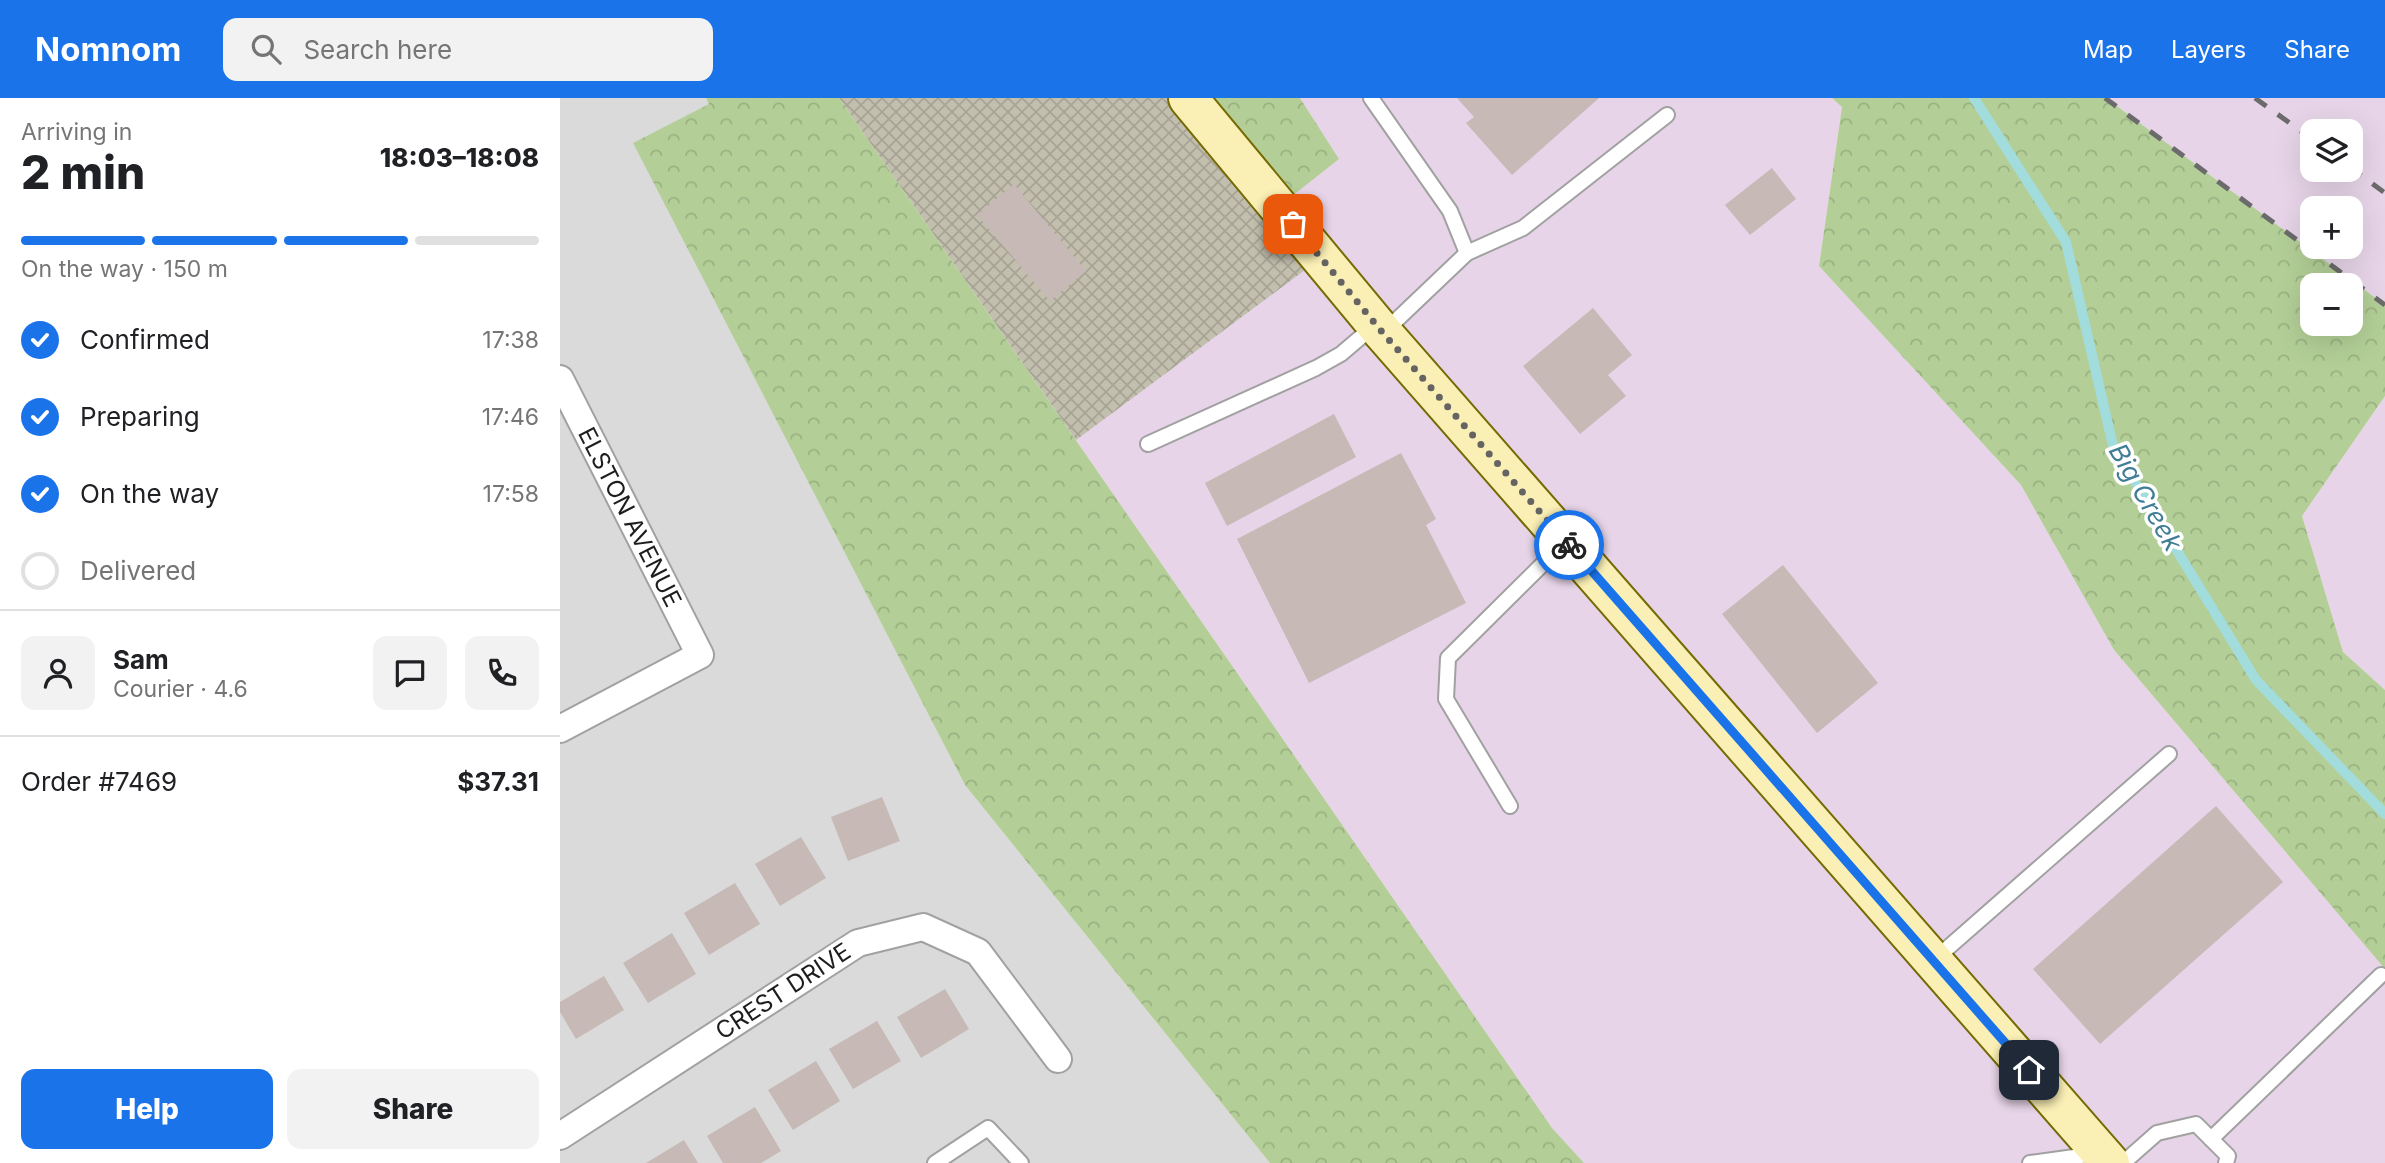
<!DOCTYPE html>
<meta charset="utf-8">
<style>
:root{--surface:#fff;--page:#f2f2f2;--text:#202124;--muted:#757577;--line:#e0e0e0;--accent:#1a73e8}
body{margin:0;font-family:Inter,sans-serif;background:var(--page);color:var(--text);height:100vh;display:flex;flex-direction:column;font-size:26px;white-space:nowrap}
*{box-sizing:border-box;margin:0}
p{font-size:23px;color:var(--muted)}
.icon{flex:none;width:38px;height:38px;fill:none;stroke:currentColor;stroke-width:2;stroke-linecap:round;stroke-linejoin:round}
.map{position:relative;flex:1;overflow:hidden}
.side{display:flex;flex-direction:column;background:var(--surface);width:560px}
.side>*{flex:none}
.controls{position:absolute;left:1740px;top:21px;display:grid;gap:14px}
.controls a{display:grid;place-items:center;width:63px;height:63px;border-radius:14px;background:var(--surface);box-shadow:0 7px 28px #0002;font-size:35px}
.pin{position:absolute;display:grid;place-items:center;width:60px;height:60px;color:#fff;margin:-30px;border-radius:14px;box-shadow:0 4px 10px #0006}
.courier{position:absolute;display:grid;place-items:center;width:70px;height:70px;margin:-35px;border:5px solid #1a73e8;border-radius:50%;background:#fff;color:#222;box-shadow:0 2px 9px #0007}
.headline em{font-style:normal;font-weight:800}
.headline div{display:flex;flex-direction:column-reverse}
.headline{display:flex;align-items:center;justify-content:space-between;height:119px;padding:0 21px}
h1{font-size:46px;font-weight:800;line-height:52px}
.bar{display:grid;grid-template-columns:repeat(4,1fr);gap:10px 7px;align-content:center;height:84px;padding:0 21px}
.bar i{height:9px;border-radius:5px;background:var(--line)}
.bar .on{background:var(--accent)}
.bar p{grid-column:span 4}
.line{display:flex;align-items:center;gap:18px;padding:0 21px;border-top:2px solid var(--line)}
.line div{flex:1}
.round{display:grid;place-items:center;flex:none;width:74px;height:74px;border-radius:14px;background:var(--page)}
ol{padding:0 21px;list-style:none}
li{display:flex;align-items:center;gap:21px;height:77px}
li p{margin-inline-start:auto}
li .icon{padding:7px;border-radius:50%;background:var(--accent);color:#fff;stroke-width:4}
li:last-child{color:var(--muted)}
li i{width:38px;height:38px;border:4px solid var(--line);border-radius:50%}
.action{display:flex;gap:14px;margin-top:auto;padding:14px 21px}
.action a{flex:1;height:80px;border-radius:14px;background:var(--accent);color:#fff;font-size:28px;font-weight:800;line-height:80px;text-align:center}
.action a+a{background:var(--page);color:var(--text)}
header{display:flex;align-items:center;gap:42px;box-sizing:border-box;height:98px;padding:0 35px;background:var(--accent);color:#fff}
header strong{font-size:33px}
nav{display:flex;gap:38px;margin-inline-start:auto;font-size:24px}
.search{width:490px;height:63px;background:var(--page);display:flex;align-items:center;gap:18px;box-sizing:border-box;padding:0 24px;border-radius:14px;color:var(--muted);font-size:26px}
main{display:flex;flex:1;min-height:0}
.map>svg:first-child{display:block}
</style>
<header>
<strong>Nomnom</strong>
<div class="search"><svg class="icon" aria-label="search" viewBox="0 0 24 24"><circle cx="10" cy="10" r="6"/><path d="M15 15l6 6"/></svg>Search here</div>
<nav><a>Map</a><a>Layers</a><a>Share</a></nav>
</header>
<main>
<section class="side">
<div class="headline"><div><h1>2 min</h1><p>Arriving in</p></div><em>18:03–18:08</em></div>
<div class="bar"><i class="on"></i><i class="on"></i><i class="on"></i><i></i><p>On the way · 150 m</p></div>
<ol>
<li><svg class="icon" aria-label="check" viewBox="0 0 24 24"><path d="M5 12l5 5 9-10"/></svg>Confirmed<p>17:38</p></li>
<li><svg class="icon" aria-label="check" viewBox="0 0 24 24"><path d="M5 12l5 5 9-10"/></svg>Preparing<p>17:46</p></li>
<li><svg class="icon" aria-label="check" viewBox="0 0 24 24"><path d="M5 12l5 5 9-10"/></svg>On the way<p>17:58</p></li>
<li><i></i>Delivered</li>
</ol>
<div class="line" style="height:126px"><a class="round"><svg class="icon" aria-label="person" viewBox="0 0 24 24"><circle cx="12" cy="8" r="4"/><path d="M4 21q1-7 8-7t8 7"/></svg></a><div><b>Sam</b><p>Courier · 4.6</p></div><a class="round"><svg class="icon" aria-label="chat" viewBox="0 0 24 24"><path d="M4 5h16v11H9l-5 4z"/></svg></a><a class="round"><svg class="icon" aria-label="phone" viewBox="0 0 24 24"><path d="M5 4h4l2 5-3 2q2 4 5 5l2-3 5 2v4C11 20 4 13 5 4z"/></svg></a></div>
<div class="line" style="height:91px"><div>Order #7469</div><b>$37.31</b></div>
<div class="action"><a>Help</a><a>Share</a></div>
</section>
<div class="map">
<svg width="1825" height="1065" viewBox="0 0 1825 1065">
<defs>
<pattern id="construction-cross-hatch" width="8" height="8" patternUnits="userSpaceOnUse" patternTransform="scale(1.75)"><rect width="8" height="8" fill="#c3bfae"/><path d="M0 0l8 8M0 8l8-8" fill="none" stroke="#a7a495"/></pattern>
<pattern id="forest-crowns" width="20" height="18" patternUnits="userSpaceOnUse" patternTransform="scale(1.75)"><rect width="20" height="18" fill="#b3cf97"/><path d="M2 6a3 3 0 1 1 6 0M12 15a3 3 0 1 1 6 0" fill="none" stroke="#9ab182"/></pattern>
</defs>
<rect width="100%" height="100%" fill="#efe8e3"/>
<polygon fill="#dbdada" points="0,0 146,0 150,6 74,45 405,687 710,1065 0,1065"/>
<g fill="#e7d4e8" fill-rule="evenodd">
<polygon points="279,0 628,0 779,61 740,0 1272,0 1282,8 1259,168 1461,387 1554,552 1825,871 1825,1065 1024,1065 992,1030"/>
<path d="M 1546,0 L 1825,0 L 1825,207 L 1589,32 ZM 1752,33 L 1790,33 L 1790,72 L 1752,72 ZM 1752,110 L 1790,110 L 1790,149 L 1752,149 Z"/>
<polygon points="1825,298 1825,592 1783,554 1742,418"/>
</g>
<polygon fill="url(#construction-cross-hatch)" points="279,0 628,0 761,160 516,342"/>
<g fill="url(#forest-crowns)" fill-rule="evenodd">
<polygon points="146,0 279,0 992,1030 1024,1065 710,1065 405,687 73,45 149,6"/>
<polygon points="628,0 740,0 779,61 718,109"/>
<path d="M 1272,0 L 1546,0 L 1825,207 L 1825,298 L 1742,418 L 1783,554 L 1825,592 L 1825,871 L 1554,552 L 1461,387 L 1259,168 L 1282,9 ZM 1790,187 L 1790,226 L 1752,226 L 1752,187 Z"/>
</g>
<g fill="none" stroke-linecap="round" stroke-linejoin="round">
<polyline stroke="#a2dcdd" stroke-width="10" points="1414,0 1506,144 1553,348 1696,582 1825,716"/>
</g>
<g fill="#c6b9b6">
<polygon points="897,0 1039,0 952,77 906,25 914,19"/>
<polygon points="1212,70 1236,101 1190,137 1165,107"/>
<polygon points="454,86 526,173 490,203 417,117"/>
<polygon points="1033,210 1072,257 1048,277 1066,298 1020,336 963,268"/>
<polygon points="774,316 796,359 667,428 645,385"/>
<polygon points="841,355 876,421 866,427 906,505 749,585 677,441"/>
<polygon points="1223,467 1318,585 1257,635 1162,516"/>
<polygon points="322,699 340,743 288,763 271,719"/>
<polygon points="1656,708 1723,784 1540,946 1473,871"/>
<polygon points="241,739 266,780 220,808 195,766"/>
<polygon points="175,785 200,826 149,857 124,815"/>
<polygon points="112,835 136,876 88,905 63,865"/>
<polygon points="44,878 64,912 16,941 0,914 0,904"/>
<polygon points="385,891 409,931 361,960 337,919"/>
<polygon points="317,923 341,963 293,991 269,951"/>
<polygon points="256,963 280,1003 233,1032 208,992"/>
<polygon points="195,1009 221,1053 201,1065 163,1065 147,1038"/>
<polygon points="124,1042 138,1065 86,1065"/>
</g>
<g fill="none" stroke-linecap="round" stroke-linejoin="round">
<g stroke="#a1a1a1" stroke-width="18">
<g id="lane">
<polyline points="811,0 890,113 907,155"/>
<polyline points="824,234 907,155 963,130 1107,17"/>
<polyline points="588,346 756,270 781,256 815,227"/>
<polyline points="950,708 886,601 888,560 1005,444"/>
<polyline points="1374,862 1609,656"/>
<polyline points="1651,1041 1821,877"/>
<polyline points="375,1065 428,1030 461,1065"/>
<polyline points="1470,1065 1536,1056"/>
<polyline points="1563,1065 1597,1035 1636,1026 1668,1058 1666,1065"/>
</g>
</g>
<g stroke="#a1a1a1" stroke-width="30">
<g id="street">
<polyline points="0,281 140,557 0,631"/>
<polyline points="0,1038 298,845 363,829 418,854 498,961"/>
</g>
</g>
<g stroke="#756a03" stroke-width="42">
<polyline id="secondary" points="628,0 823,235 1550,1065"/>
</g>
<use href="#lane" stroke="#fff" stroke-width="14"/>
<use href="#street" stroke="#fff" stroke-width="26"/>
<use href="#secondary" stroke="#faefb5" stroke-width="38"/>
<g stroke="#6b6b6b" stroke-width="5" stroke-dasharray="14 14" stroke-linecap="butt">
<polyline points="1545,0 1825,207"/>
<polyline points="1695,0 1752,41"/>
<polyline points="1790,69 1825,95"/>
</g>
</g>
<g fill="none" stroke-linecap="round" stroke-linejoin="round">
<polyline stroke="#666462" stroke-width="7" stroke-dasharray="0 12.6" points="733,126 823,235 1009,447"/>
<polyline stroke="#1a73e8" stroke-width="9" points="1009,447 1469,972"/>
</g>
<g text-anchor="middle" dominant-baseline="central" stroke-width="7" stroke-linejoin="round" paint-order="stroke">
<g font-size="24" fill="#1d1d1d" stroke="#fff">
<text transform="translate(70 419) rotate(63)">ELSTON AVENUE</text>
<text transform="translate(223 893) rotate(-33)">CREST DRIVE</text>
</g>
<g font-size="26" font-style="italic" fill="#407d96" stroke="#fff">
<text transform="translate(1586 399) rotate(60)">Big Creek</text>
</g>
</g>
</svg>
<div class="controls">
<a><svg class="icon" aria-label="layers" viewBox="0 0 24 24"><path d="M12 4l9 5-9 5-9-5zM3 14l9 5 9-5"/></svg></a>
<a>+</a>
<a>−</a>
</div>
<div class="pin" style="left:733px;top:126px;background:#ea580c"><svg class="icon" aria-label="bag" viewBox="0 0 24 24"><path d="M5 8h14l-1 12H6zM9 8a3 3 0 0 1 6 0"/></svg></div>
<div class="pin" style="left:1469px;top:972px;background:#1f2937"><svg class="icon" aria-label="home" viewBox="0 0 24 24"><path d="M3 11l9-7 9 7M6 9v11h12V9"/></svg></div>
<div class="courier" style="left:1009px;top:447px"><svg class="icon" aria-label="bike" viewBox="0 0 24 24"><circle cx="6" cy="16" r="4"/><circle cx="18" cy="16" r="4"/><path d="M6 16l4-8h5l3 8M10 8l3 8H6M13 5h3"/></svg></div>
</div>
</main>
